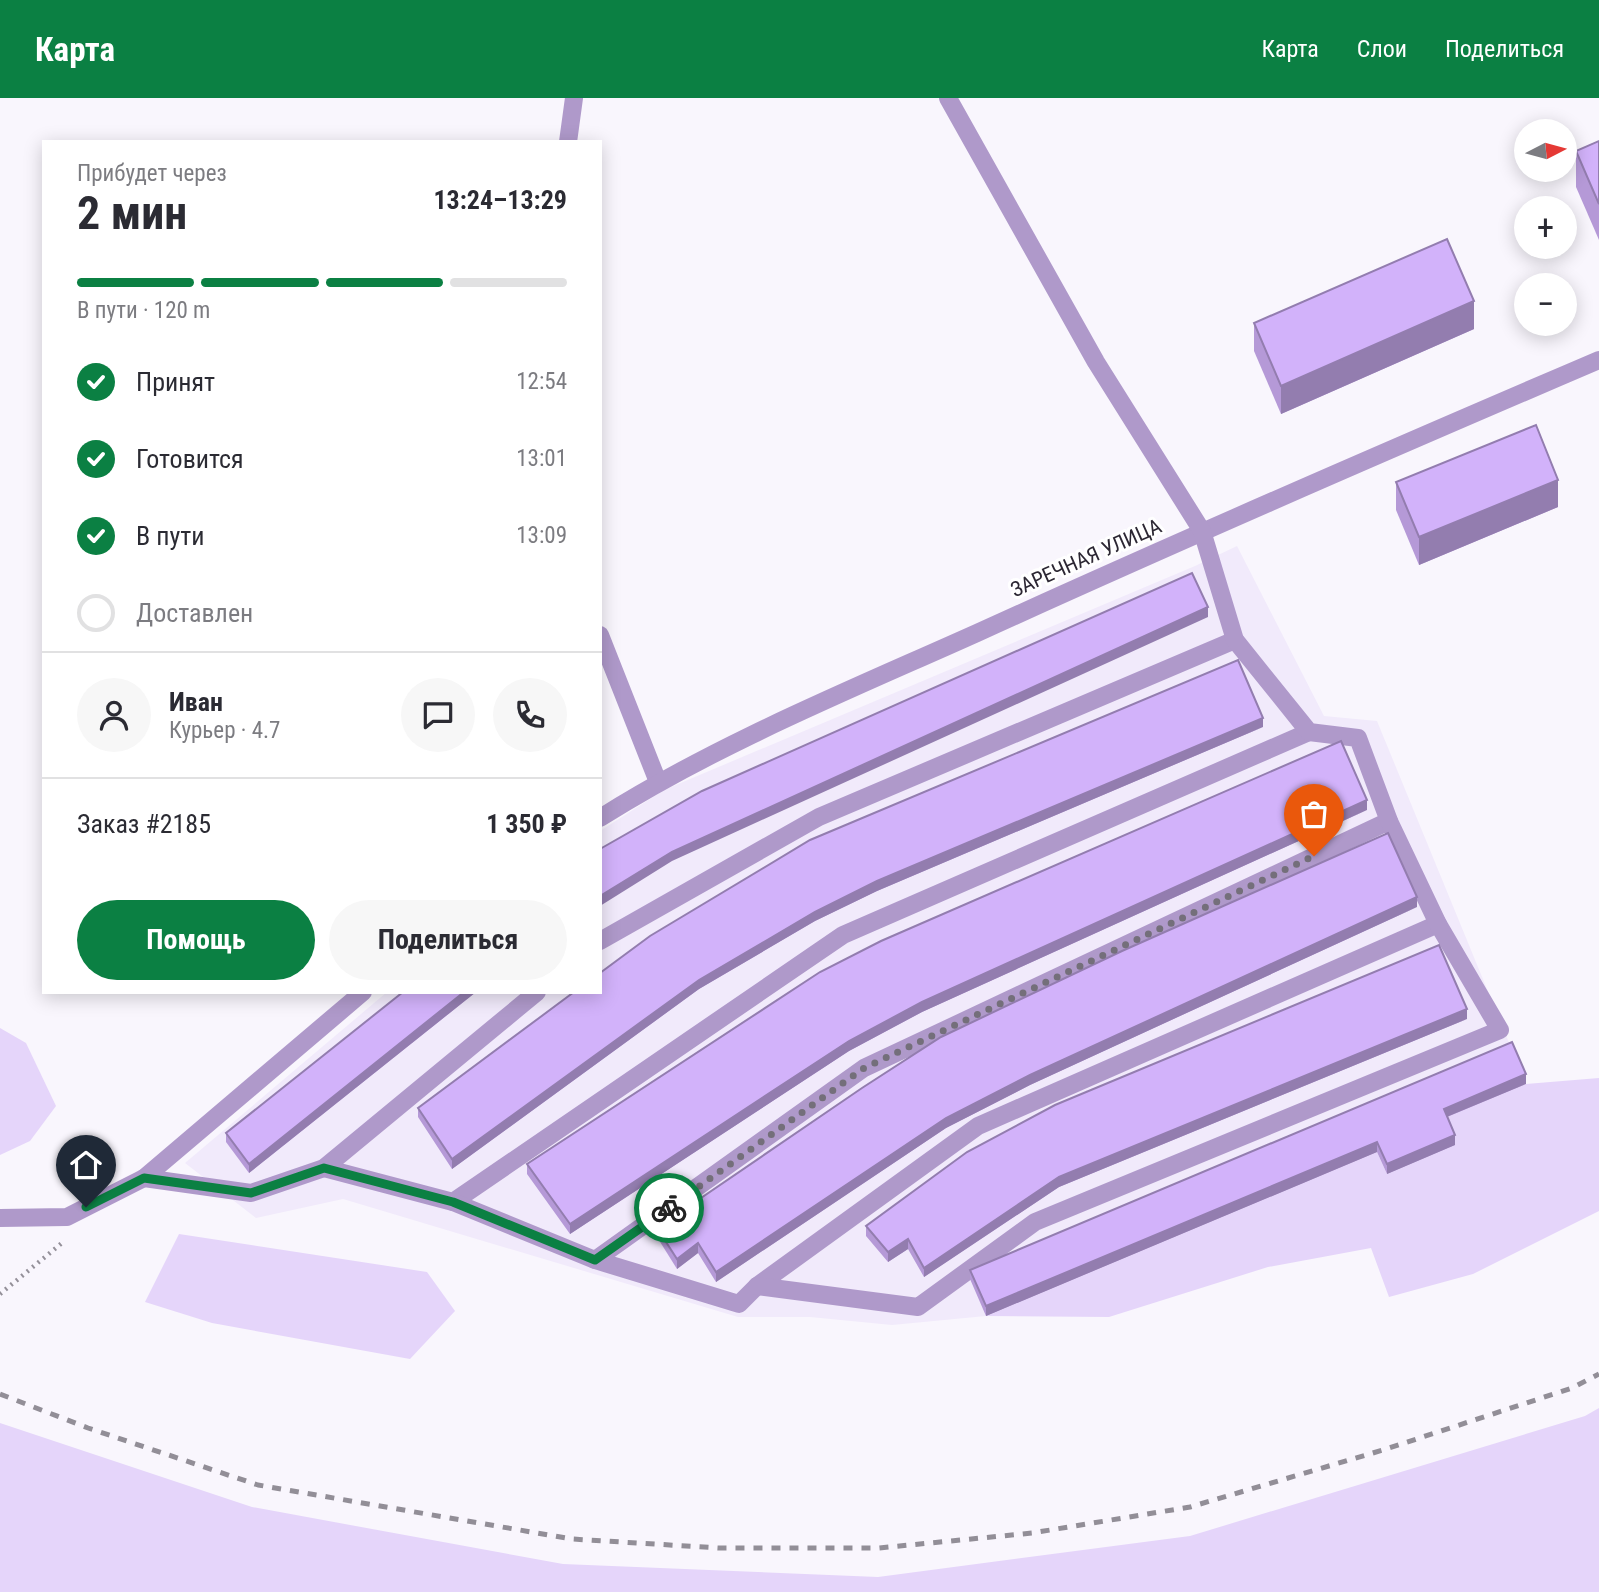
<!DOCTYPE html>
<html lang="ru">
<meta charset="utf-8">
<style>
:root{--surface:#fff;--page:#f7f7f7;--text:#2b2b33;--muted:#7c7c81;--line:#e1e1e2;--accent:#0b8043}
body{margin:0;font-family:"Roboto Condensed",sans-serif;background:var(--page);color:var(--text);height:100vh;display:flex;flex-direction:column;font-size:26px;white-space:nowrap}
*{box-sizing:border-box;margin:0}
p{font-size:23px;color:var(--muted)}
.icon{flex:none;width:38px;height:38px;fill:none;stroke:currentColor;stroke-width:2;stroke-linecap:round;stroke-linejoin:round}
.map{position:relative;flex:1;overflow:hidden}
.drawer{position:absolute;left:42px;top:42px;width:560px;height:854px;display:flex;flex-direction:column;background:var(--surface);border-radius:0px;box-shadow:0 4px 18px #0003}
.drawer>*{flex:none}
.needle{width:46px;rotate:84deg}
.controls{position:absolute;left:1514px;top:21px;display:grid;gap:14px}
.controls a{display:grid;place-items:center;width:63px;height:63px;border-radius:50%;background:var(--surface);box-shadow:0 4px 18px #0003;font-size:35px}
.pin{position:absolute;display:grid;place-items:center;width:60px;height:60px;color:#fff;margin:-72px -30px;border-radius:50% 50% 50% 0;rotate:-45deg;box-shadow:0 0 7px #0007}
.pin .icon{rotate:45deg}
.courier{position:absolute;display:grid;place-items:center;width:70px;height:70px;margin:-35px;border:5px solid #0b8043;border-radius:50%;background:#fff;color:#222;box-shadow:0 2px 9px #0007}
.head em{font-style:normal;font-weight:700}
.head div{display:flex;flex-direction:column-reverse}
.head{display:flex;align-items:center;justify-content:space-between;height:119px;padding:0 35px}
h1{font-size:46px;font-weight:700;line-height:52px}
.bar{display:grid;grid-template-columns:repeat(4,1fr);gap:10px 7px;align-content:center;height:84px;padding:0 35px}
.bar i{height:9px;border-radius:5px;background:var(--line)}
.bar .current{background:var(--accent)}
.bar p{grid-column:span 4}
.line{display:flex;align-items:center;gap:18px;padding:0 35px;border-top:2px solid var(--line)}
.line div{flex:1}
.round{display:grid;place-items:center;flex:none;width:74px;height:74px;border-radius:37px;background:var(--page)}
ol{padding:0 35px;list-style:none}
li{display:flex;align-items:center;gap:21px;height:77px}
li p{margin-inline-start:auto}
li .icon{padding:7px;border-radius:50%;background:var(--accent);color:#fff;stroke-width:4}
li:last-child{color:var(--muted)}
li i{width:38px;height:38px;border:4px solid var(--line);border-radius:50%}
.primary-button{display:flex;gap:14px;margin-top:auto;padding:14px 35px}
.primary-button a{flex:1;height:80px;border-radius:42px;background:var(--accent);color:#fff;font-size:28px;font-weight:700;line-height:80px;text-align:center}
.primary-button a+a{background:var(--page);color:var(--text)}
header{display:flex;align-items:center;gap:42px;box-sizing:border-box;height:98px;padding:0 35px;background:var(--accent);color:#fff}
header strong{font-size:33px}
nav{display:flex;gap:38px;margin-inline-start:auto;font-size:24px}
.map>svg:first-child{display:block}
</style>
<header>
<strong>Карта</strong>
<nav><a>Карта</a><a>Слои</a><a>Поделиться</a></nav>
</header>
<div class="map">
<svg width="1599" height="1494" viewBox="0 0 1599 1494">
<rect width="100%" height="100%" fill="#f9f6fd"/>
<polygon fill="#f1eafb" points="1237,448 1324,618 1377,623 1526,986 986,1218 892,1227 810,1219 738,1219 343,1101 256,1120 185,1065 387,894 600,894 600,733 664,692 1195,468"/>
<g fill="#e5d5fa">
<polygon points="0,930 26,945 56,1008 30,1043 0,1057"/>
<polygon points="1599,980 1599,1113 1473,1176 1389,1199 1371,1150 1268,1169 1109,1219 986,1218 1377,1054 1387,1076 1455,1047 1444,1020 1526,986"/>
<polygon points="179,1136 427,1174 455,1213 410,1261 212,1225 145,1204"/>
<polygon points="1599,1310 1599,1494 0,1494 0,1325 252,1409 563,1466 878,1479 1190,1438 1585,1318"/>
</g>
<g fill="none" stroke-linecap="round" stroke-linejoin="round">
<polyline stroke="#949099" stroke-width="4.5" stroke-dasharray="2 5" stroke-linecap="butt" points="0,1196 62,1145"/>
<g stroke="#af99ca" stroke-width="18">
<polyline points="568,44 574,0"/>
<polyline points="600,537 658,684"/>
<path d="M 600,720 C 719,645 850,592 977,535 C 1183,441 1391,351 1599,262"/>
<polyline points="600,843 819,719 1235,542"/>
<polyline points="324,1070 453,1104 843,837 1309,634"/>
<polyline points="144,1080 251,1095 324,1070 537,894"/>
<polyline points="453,1104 595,1162 864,970 1389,723"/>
<polyline points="0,1120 67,1119 144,1080 363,894"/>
<polyline points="595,1162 739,1206 757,1188 978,1028 1438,826"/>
<polyline points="757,1188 918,1209 1035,1124 1500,932 1438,826 1389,723 1358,640 1309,634 1235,542 1202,433 1096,264 948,0"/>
</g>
<polyline stroke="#928e97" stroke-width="5" stroke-dasharray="9 9" stroke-linecap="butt" points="0,1296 88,1330 258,1387 572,1441 719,1450 879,1450 1032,1435 1190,1409 1383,1352 1572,1290 1599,1276"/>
</g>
<g fill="#b599d7">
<polygon points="1599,43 1599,142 1576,89 1576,53"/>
<polygon points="1254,225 1474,231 1281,316 1254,253"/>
<polygon points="1396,384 1558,409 1419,467 1396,412"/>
<polygon points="1263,629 877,793 815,823 699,891 452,1071 418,1019 418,1010 574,894"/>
<polygon points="1367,712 922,914 849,953 570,1136 527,1076 527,1066"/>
<polygon points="1417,809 1030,987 946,1030 716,1184 698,1155 677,1171 657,1139 657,1130"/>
<polygon points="403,894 476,894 249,1075 226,1044 226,1035"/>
<polygon points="1467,921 1059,1089 924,1179 908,1151 888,1164 866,1138 866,1128"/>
<polygon points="1526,986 1447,1019 1455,1047 1387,1076 1377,1054 986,1218 970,1181 970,1172"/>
</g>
<g fill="#937daf">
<polygon points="1474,203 1474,231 1281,316 1281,288"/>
<polygon points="1558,382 1558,409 1419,467 1419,439"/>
<polygon points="1208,509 1208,519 672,763 600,808 600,798 672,754"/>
<polygon points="1263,620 1263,629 877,793 815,823 699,891 452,1071 452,1061 699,882 815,814 877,783"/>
<polygon points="1367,702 1367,712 922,914 849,953 570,1136 570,1126 849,943 922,904"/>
<polygon points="1417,799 1417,809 1030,987 946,1030 716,1184 716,1174 946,1020 1030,977"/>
<polygon points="464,894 476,894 249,1075 249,1066"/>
<polygon points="1467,911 1467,921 1059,1089 924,1179 924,1170 1059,1079"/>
<polygon points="1526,976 1526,986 1444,1020 1444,1011"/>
<polygon points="1455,1037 1455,1047 1387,1076 1387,1066"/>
<polygon points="1377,1044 1377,1054 986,1218 986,1208"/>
<polygon points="908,1141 908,1151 888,1164 888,1154"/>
<polygon points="698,1145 698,1155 677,1171 677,1161"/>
</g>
<g fill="#d2b2fa" stroke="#937daf" stroke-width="2">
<polygon points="1599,43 1599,106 1576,53"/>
<polygon points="1447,141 1474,203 1281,288 1254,225"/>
<polygon points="1536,327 1558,382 1419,439 1396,384"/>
<polygon points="1192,475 1208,509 672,754 600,798 600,751 702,693"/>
<polygon points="1238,562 1263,620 877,783 815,814 699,882 452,1061 418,1010 574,894 600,894 600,875 650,838 810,742"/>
<polygon points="1341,643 1367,702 922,904 849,943 570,1126 527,1066 820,874 881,843"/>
<polygon points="1388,735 1417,799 1030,977 946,1020 716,1174 698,1145 677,1161 657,1130 862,990 941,939 1122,853"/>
<polygon points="1439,847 1467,911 1059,1079 924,1170 908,1141 888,1154 866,1128 967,1054 1055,1007"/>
<polygon points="403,894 464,894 249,1066 226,1035"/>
<polygon points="1512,944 1526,976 1444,1011 1455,1037 1387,1066 1377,1044 986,1208 970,1172"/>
</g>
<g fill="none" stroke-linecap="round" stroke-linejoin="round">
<polyline stroke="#746f7a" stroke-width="7" stroke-dasharray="0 12.6" points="669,1110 864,970 1314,758"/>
<polyline stroke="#0b8043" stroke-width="9" points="86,1109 144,1080 251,1095 324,1070 453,1104 595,1162 669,1110"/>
</g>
<g text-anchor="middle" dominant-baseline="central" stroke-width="6" stroke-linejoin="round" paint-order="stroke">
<g font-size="21" fill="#2c2733" stroke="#fff">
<text transform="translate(1086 460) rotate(-24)">ЗАРЕЧНАЯ УЛИЦА</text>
</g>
</g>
</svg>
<div class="controls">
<a><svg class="needle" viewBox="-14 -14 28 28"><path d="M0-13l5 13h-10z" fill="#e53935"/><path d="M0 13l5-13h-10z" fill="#7c7c81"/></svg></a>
<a>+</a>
<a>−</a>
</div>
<div class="pin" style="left:1314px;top:758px;background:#ea580c"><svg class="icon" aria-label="bag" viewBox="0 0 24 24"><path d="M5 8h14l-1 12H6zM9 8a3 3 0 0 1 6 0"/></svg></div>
<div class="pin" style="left:86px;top:1109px;background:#1f2937"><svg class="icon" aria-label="home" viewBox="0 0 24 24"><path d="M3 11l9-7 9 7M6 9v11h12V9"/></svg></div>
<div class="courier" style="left:669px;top:1110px"><svg class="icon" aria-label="bike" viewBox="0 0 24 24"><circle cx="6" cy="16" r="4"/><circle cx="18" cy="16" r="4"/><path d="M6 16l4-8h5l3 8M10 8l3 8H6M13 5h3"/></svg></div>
<section class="drawer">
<div class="head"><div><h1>2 мин</h1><p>Прибудет через</p></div><em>13:24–13:29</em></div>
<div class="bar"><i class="current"></i><i class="current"></i><i class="current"></i><i></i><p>В пути · 120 m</p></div>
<ol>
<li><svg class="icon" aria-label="check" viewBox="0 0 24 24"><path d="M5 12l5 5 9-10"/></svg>Принят<p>12:54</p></li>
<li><svg class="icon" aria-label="check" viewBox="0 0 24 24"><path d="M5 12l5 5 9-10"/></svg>Готовится<p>13:01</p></li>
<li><svg class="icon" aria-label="check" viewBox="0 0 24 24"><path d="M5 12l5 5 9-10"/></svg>В пути<p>13:09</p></li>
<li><i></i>Доставлен</li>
</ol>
<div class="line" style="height:126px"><a class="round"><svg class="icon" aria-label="person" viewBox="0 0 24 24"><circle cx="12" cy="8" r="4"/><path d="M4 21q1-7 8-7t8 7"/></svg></a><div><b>Иван</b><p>Курьер · 4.7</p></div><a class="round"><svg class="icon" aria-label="chat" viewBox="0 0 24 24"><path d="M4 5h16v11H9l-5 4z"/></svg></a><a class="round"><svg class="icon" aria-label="phone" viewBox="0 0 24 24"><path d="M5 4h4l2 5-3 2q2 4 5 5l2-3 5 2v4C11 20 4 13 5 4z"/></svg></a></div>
<div class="line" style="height:91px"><div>Заказ #2185</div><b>1 350 ₽</b></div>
<div class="primary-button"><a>Помощь</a><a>Поделиться</a></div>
</section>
</div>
